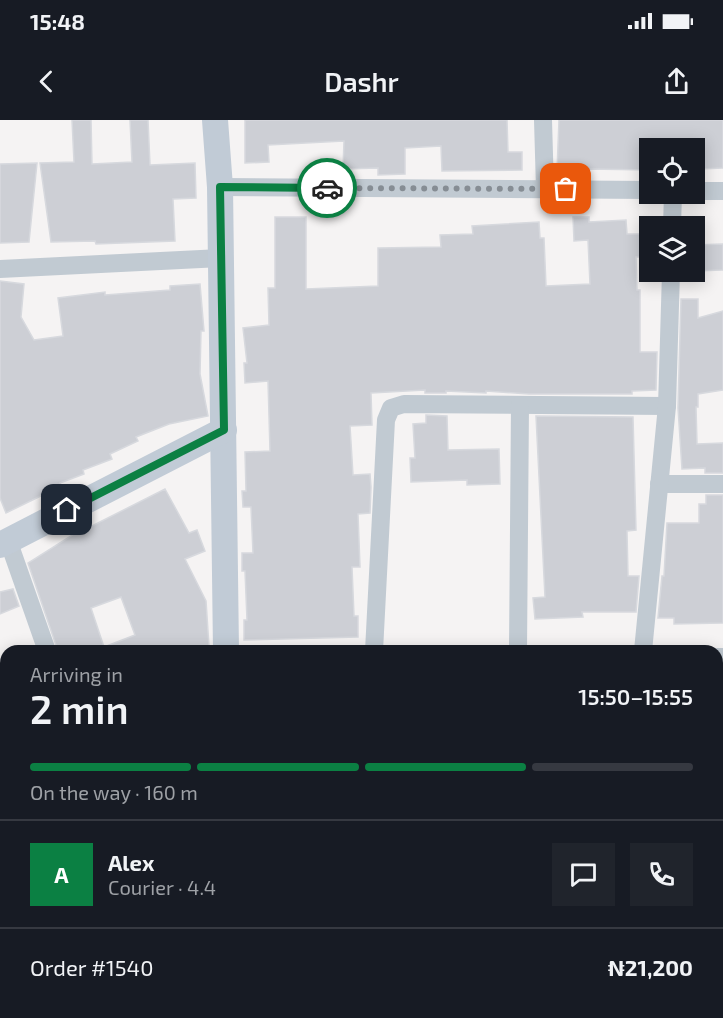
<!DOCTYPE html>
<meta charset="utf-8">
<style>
:root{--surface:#171b24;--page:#20242c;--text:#f1f3f6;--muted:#9ea1a6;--line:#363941;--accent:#0b8043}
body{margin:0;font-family:"Exo 2",sans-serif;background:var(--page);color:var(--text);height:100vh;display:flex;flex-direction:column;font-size:22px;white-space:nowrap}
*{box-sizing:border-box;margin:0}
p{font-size:20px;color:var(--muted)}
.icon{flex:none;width:33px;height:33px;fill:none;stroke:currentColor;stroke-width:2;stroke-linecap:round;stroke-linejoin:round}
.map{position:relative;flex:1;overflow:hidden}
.details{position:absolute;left:0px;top:525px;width:723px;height:374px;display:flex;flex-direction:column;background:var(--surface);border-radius:18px 18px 0 0;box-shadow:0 3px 15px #0003}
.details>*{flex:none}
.buttons{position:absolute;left:639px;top:18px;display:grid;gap:12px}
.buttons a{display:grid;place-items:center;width:66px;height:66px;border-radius:0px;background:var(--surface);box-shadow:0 3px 15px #0003;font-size:30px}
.pin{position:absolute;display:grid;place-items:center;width:51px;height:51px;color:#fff;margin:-26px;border-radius:12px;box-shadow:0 3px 9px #0006}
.courier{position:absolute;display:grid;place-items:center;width:60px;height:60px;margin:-30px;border:4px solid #0b8043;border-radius:50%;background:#fff;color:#222;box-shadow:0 2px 8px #0007}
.summary em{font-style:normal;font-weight:600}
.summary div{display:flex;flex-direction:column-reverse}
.summary{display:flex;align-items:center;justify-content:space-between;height:102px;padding:0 30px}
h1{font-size:39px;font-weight:600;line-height:45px}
.bar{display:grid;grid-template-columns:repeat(4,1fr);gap:9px 6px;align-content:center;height:72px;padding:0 30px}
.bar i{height:8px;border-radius:4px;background:var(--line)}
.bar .selected{background:var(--accent)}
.bar p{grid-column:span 4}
.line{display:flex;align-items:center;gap:15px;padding:0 30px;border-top:2px solid var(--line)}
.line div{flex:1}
.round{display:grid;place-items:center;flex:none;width:63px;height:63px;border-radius:0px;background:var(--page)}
.status{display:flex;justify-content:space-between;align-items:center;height:42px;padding:0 30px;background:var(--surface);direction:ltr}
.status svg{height:16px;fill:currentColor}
header{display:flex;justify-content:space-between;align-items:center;height:78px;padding:0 30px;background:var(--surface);font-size:27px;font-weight:600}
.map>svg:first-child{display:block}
</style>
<div class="status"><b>15:48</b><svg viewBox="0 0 49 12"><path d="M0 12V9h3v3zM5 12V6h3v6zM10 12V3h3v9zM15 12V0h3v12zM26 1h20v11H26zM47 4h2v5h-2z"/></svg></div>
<header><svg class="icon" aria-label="back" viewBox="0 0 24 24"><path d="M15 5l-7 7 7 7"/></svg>Dashr<svg class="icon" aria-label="share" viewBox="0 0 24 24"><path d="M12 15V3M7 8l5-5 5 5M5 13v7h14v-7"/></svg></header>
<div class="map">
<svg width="723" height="898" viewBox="0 0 723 898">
<rect width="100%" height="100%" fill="#f5f3f3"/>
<polygon fill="#c3f1d5" points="717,666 723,666 723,898 634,898 633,893 717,892"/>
<g fill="#cdcfd5" stroke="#d7d9de" stroke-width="1.5" fill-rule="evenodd">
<polygon points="72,0 91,0 92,44 132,42 130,0 148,0 150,45 195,43 196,78 173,79 175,121 96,124 95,121 51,122 40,43 74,42"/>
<polygon points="245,0 507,0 508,32 522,32 522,50 442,51 441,26 405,28 405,54 378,55 378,48 343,49 344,21 268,25 269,42 245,43"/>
<polygon points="559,0 723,0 723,48 701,49 701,41 694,41 694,28 650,28 650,50 588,49 588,51 557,51"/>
<polygon points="37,43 29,122 0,123 0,44"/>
<polygon points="275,97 306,97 306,169 378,166 378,128 441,127 440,115 473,114 472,106 539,102 540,118 544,118 546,166 590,164 588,120 574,121 573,97 589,97 589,102 626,100 627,114 642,114 643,137 636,137 637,170 640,170 640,232 657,232 656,270 632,271 632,274 529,274 486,271 486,273 446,271 446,273 425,273 425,270 371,273 372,305 350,306 353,355 370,354 371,367 370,393 358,394 360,447 352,447 354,496 358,496 358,517 244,520 244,500 247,500 245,451 242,451 242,433 253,433 251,387 243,387 242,371 246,371 245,332 270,331 268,261 245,263 244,243 247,243 243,208 269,205 268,168 275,168"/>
<polygon points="723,124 723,150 694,151 694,125"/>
<polygon points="0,161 24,164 21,197 34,220 63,216 58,178 105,172 105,175 170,170 170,166 200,164 204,211 201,211 200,254 208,296 169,304 136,317 138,321 110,334 112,339 83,350 84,354 60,363 61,366 6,393 0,378"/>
<polygon points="681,179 698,179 698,198 723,191 723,270 698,274 698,287 696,287 697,324 723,323 723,353 705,353 705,348 682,349 678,288"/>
<polygon points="426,295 447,296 448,330 499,329 500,364 467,365 467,360 411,362 410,338 415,338 413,304 426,303"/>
<polygon points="536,296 633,297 636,410 627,411 628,456 639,456 636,492 582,492 583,497 535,499 533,478 545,477"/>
<path d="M 165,369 L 189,413 L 197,410 L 205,431 L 185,439 L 206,481 L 209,526 L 182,529 L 183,531 L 58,531 L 28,443 L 85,407 L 86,409 ZM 121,477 L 135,515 L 104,527 L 91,488 Z"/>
<polygon points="706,375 723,375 723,503 674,504 674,498 658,498 662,456 664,456 667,403 699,403 699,384 706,384"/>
<polygon points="13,469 19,486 0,494 0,472"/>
</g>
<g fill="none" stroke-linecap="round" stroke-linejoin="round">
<g stroke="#c1cad2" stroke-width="18">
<polyline points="543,0 545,69"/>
<polyline points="220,67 650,70"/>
<polyline points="694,71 723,71"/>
<polyline points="672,106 673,74"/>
<polyline points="0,149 221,138"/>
<polyline points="659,364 723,364"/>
<polyline points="8,420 47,531"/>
<polyline points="374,531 386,300 391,288 404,284 667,286"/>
<polyline points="518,531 520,285"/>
<polyline points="643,531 667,286 671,152"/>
<polyline points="717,537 723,537"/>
<polyline points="470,892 470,898"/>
</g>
<g stroke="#c1cbd6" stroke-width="26">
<polyline points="215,0 220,67 226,531"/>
<polyline points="0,425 224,310"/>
<polyline points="227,892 227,898"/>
</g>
</g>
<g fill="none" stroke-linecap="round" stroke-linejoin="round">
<polyline stroke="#868d94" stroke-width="6" stroke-dasharray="0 10.8" points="327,68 566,69"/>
<polyline stroke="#0b8043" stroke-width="8" points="67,390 224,310 220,67 327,68"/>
</g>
</svg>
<div class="buttons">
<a><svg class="icon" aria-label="locate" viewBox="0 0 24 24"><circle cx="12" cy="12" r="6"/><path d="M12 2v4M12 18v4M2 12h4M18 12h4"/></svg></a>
<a><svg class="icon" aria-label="layers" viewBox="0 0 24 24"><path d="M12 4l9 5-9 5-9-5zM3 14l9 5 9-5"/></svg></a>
</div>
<div class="pin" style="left:566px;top:69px;background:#ea580c"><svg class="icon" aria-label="bag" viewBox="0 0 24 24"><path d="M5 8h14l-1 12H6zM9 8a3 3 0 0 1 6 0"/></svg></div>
<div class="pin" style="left:67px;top:390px;background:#1f2937"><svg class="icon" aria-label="home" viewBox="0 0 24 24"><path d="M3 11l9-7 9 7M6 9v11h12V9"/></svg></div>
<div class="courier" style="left:327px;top:68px"><svg class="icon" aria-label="car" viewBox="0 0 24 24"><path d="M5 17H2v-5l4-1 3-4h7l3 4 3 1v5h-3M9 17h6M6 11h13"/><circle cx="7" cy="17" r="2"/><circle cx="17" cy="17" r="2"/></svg></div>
<section class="details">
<div class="summary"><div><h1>2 min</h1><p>Arriving in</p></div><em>15:50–15:55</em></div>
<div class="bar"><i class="selected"></i><i class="selected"></i><i class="selected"></i><i></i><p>On the way · 160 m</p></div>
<div class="line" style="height:108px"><b class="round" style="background:var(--accent);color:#fff">A</b><div><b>Alex</b><p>Courier · 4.4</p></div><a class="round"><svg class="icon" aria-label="chat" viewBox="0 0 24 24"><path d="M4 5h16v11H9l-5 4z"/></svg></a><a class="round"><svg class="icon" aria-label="phone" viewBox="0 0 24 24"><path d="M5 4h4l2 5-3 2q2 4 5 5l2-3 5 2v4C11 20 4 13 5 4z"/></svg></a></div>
<div class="line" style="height:78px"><div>Order #1540</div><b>₦21,200</b></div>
</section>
</div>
